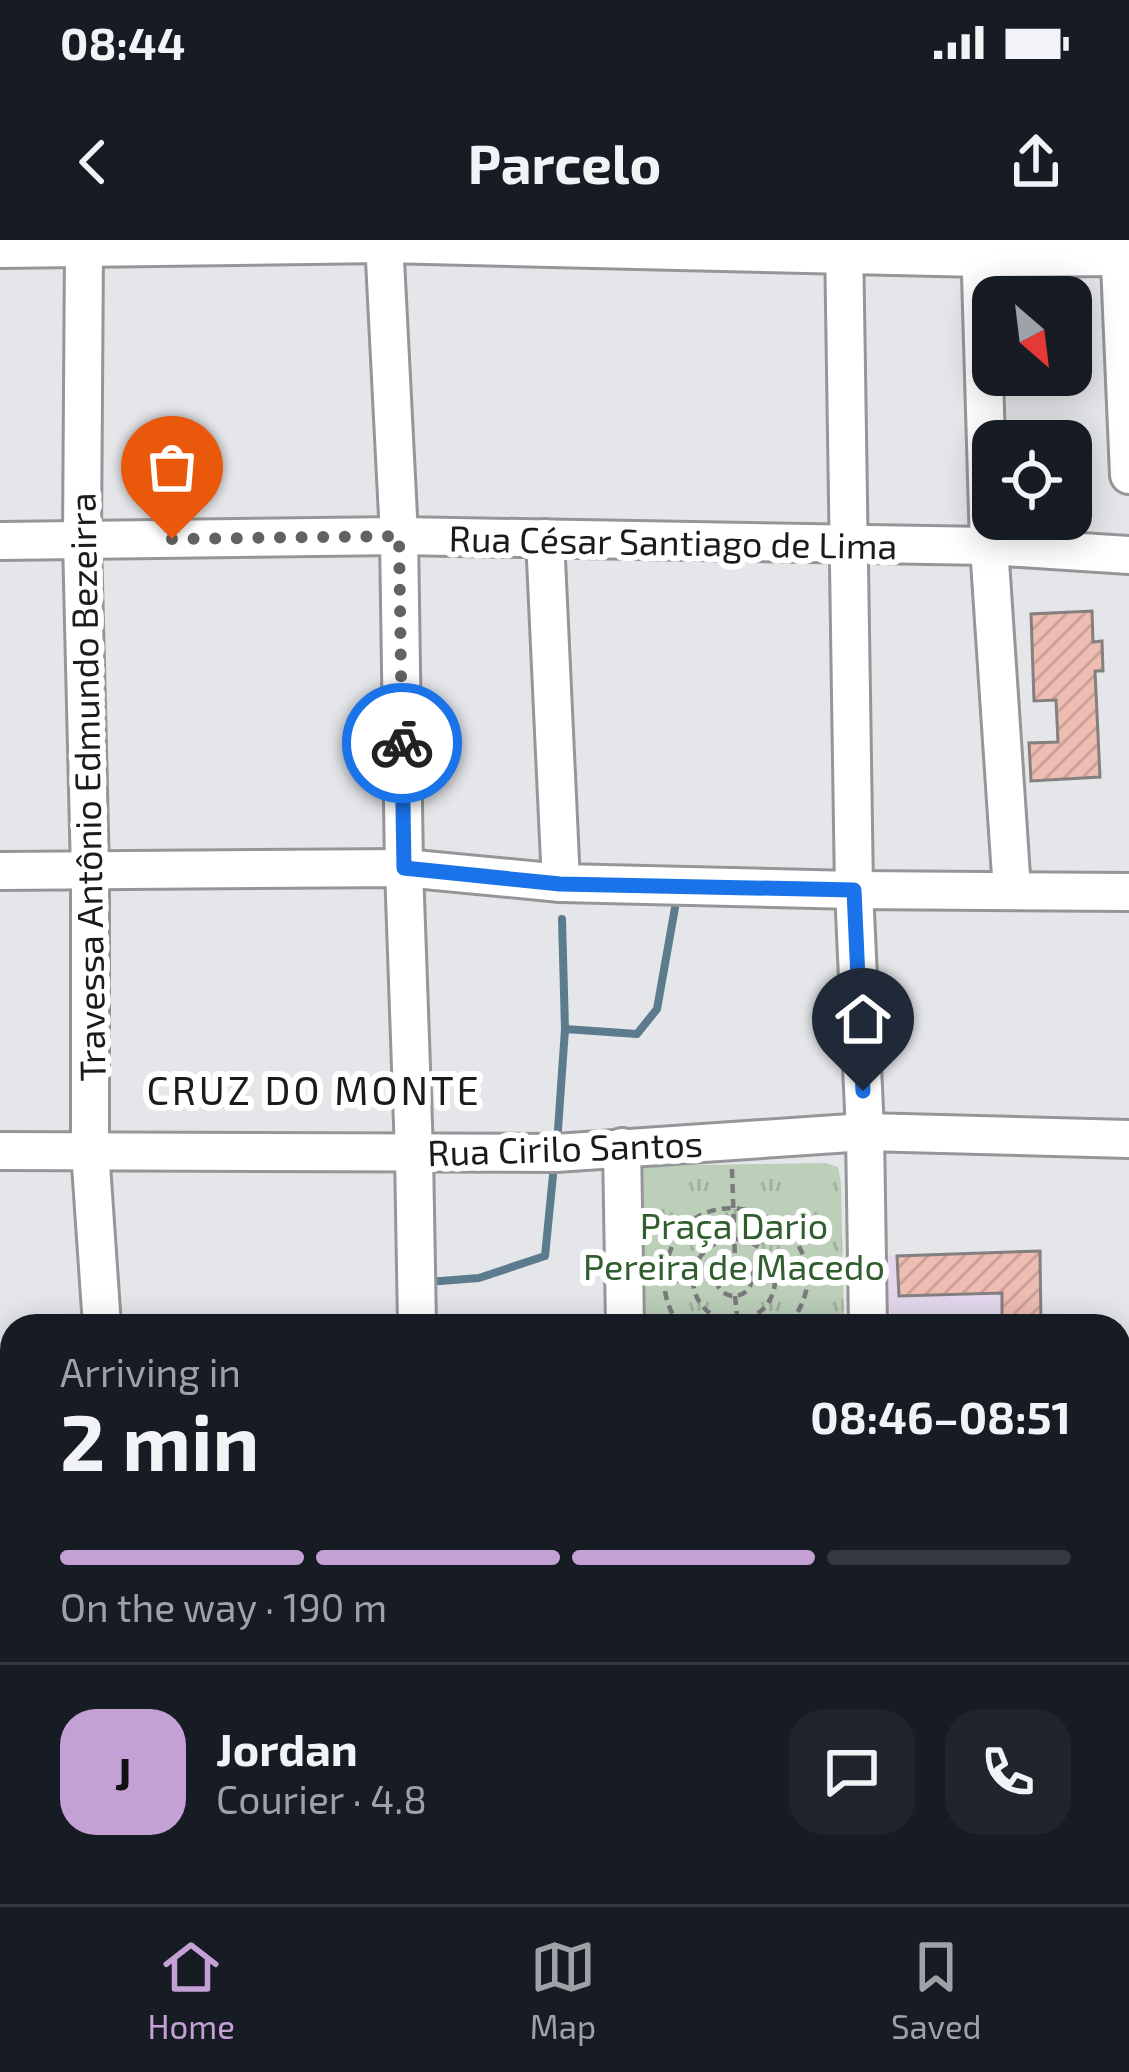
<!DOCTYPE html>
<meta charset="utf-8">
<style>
:root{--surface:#171b24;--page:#20242c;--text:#f1f3f6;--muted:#9ea1a6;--line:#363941;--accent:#c3a1d5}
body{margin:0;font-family:"Exo 2",sans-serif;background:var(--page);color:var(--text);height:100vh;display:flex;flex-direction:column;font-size:45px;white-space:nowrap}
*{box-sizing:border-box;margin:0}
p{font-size:39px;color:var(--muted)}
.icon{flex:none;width:66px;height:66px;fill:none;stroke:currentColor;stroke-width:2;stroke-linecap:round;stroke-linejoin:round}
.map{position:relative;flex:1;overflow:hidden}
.drawer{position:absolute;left:0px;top:1074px;width:1131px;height:591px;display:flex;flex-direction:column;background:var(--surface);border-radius:36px 36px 0 0;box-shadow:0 6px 30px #0003}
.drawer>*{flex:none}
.needle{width:78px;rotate:152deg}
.controls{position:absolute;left:972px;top:36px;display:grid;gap:24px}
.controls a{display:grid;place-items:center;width:120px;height:120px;border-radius:24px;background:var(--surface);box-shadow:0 6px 30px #0003;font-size:60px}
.pin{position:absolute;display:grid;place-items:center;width:102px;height:102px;color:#fff;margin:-123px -51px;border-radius:50% 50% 50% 0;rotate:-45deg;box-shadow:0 0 12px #0007}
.pin .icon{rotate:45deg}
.courier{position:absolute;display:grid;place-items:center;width:120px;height:120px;margin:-60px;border:9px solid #1a73e8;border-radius:50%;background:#fff;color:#222;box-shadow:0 3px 15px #0007}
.headline em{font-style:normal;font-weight:700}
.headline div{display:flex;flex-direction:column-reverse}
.headline{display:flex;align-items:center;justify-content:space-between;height:204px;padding:0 60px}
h1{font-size:78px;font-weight:700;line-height:90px}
.bar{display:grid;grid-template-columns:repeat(4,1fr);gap:18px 12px;align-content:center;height:144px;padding:0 60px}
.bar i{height:15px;border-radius:9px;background:var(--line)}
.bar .active{background:var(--accent)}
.bar p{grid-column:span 4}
.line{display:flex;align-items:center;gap:30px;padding:0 60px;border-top:3px solid var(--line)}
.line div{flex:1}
.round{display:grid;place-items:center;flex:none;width:126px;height:126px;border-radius:36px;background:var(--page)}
.status{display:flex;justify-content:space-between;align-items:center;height:84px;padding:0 60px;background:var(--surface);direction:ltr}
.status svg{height:33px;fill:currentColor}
header{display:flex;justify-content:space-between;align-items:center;height:156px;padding:0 60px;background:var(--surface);font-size:54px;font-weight:700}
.tabs{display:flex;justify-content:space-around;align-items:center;height:168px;border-top:3px solid var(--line);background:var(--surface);font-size:33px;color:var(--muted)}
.tabs a{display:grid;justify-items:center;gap:6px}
.tabs .active{color:var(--accent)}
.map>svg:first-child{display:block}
</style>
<div class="status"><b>08:44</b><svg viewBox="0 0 49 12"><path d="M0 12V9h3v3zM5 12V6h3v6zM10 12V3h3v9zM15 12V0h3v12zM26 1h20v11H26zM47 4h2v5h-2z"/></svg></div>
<header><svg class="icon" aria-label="back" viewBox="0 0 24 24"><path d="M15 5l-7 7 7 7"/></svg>Parcelo<svg class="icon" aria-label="share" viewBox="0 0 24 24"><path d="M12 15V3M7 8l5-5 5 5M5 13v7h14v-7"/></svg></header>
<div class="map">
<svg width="1129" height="1664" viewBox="0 0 1129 1664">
<defs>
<pattern id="grass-tufts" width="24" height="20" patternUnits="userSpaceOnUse" patternTransform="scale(3)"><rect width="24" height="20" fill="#bbcfb9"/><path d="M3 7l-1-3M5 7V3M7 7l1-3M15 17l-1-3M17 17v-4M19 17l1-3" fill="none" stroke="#a0b19e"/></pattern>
<pattern id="building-hatch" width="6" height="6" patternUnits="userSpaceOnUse" patternTransform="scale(3)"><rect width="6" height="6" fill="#eebcb1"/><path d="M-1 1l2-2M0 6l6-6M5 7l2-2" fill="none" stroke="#cca198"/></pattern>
</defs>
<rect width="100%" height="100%" fill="#e5e6e9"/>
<polygon fill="#e2d7ec" points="1040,1011 1041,1086 890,1086 888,1016"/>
<polygon fill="url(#grass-tufts)" points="826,923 838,927 841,943 844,1086 629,1086 634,926"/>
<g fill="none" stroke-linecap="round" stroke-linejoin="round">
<g stroke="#5c7c8d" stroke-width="8">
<polyline points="562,679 565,789"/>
<polyline points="557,904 565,789 637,794 657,769 676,662"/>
<polyline points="428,1042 479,1038 545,1016 554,925"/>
</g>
</g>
<g fill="url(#building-hatch)" stroke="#83807f" stroke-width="3">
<polygon points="1092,371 1093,402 1102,401 1103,431 1095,431 1100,537 1031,541 1029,503 1058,502 1056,460 1034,461 1031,374"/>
<polygon points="1040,1011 1041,1086 1002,1086 1002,1053 899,1056 897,1016"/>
</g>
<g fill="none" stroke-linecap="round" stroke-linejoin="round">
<g stroke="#969699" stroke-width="42">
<g id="minor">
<polyline points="384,0 399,296 404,628 414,913 417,1086"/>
<polyline points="844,0 854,650 865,892 868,1086"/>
<polyline points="980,0 989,306 1012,651"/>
<polyline points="1119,0 1129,235"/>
<polyline points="84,8 82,300 90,632 90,910 102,1086"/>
<polyline points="0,9 384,4 980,18 1129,17"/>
<polyline points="545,298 561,643"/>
<polyline points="0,301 399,296 989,306 1129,315"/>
<polyline points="0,631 404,628 561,643 854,650 1129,652"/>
<polyline points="622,907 625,1086"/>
<polyline points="0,911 556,913 865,892 1129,899"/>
<polyline points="1119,1163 1129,1163"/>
<polyline points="0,1181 12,1180"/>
<polyline points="1119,1372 1129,1372"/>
<polyline points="0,1393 12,1392"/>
<polyline points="0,1623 12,1623"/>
<polyline points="432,1653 433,1664"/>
<polyline points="875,1664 875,1653"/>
<polyline points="927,1664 1129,1655"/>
</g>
</g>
<g stroke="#7a7a7c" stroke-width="4.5" stroke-dasharray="9 6" stroke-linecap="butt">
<polyline points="732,929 735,1020"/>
<circle cx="734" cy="1040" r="41"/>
<circle cx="734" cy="1038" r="18"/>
<polyline points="752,1039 836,1036"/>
<polyline points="661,1041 715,1040"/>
<polyline points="735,1056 738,1086"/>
<path d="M 681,1086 C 667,1070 661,1047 666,1025 C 692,909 865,992 788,1086"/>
</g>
<use href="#minor" stroke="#fff" stroke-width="36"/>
</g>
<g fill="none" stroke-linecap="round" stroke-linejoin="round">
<polyline stroke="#626264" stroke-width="12" stroke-dasharray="0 21.6" points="172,299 399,296 402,503"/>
<polyline stroke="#1a73e8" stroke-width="15" points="402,503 404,628 560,644 854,650 863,851"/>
</g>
<g text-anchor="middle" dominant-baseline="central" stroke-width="12" stroke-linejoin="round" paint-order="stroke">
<g font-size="36" fill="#1b1b1c" stroke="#fff">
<text transform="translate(673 301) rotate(1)">Rua César Santiago de Lima</text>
<text transform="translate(86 547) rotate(-91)">Travessa Antônio Edmundo Bezeirra</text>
<text transform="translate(565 907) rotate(-2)">Rua Cirilo Santos</text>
</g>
<g font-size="36" fill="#315e2f" stroke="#fff">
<text x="734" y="984">Praça Dario<tspan x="734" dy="41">Pereira de Macedo</tspan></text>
</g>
<g font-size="39" letter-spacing="3" fill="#1b1b1c" stroke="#fff">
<text x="314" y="849">CRUZ DO MONTE</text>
</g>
</g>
</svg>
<div class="controls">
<a><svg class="needle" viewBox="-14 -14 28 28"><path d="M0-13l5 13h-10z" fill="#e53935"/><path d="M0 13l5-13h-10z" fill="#9ea1a6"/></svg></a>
<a><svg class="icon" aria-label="locate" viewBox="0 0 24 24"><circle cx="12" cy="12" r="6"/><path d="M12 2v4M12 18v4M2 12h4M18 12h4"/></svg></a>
</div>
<div class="pin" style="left:172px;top:299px;background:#ea580c"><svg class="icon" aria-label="bag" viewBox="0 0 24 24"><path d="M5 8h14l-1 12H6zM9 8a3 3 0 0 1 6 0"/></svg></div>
<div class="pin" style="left:863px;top:851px;background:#1f2937"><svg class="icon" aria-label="home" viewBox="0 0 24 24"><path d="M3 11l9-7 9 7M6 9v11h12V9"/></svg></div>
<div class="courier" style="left:402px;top:503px"><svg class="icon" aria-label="bike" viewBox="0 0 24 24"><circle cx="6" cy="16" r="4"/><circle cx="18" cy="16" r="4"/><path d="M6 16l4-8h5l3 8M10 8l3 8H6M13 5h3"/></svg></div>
<section class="drawer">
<div class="headline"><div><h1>2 min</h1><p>Arriving in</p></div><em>08:46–08:51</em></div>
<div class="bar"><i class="active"></i><i class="active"></i><i class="active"></i><i></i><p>On the way · 190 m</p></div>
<div class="line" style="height:216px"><b class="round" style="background:var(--accent);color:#111">J</b><div><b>Jordan</b><p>Courier · 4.8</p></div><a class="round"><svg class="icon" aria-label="chat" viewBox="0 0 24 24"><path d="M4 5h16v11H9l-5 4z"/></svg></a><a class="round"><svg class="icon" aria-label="phone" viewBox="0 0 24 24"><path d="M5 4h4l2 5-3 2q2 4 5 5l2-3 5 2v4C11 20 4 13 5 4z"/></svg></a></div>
</section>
</div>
<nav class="tabs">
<a class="active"><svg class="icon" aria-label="home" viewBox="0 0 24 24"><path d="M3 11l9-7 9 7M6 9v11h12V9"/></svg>Home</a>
<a><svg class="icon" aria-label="map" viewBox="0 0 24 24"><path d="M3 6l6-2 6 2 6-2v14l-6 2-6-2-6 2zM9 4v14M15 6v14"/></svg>Map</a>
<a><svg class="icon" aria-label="saved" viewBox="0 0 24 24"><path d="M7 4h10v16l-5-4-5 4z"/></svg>Saved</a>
</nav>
